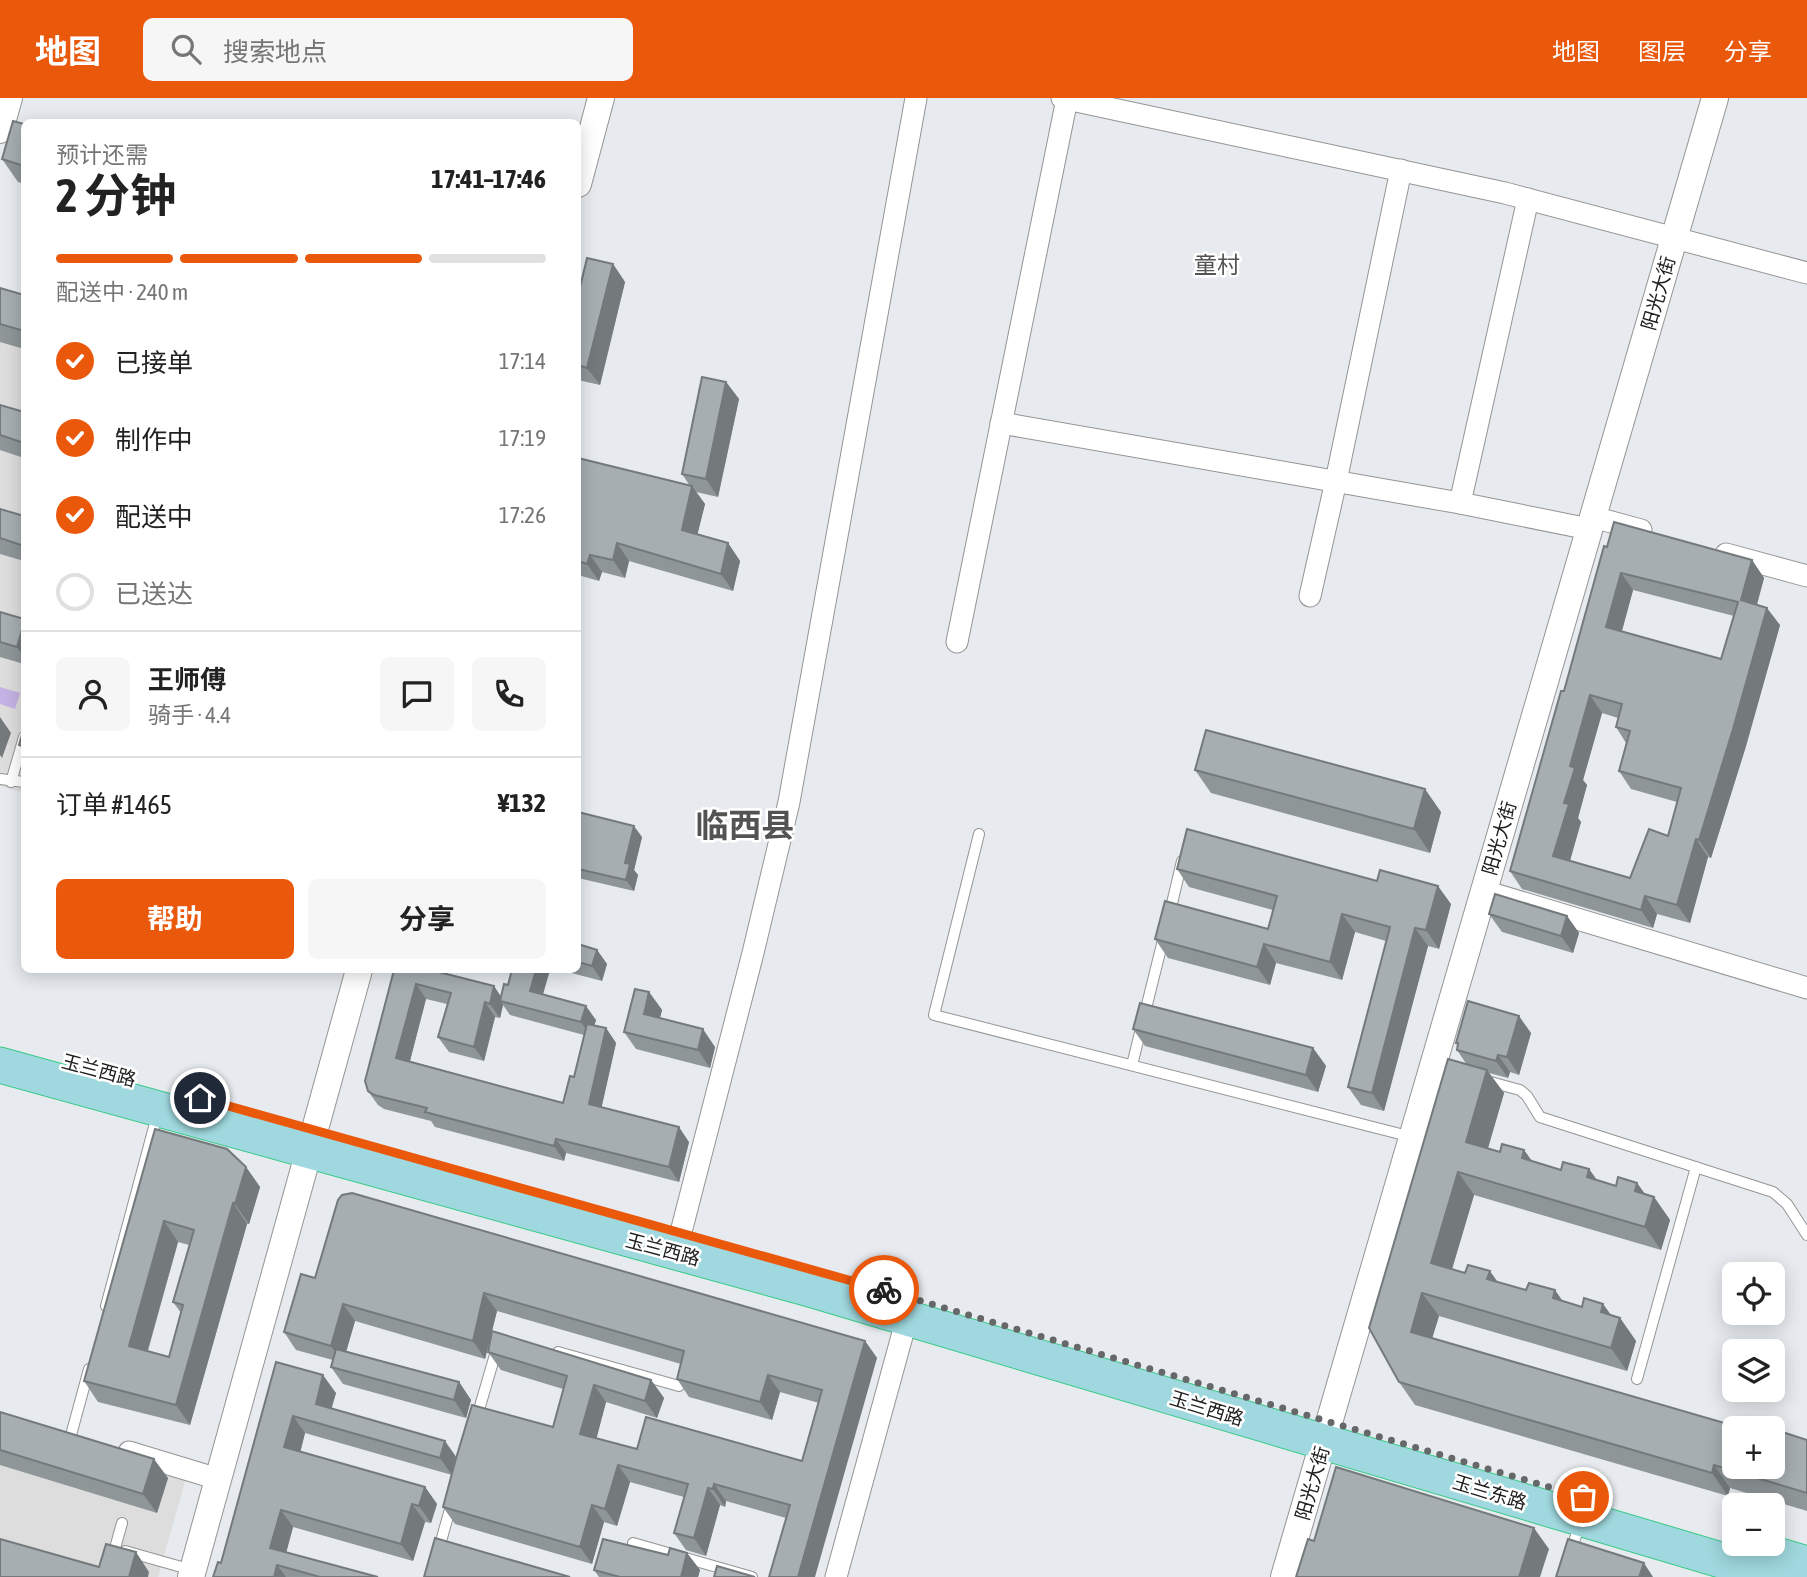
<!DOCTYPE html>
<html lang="zh">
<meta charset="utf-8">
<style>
:root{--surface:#fff;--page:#f6f6f6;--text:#222;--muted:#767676;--line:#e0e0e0;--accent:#ea580c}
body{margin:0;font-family:"Asap Condensed","Noto Sans SC",sans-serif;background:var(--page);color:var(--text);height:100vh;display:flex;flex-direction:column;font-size:26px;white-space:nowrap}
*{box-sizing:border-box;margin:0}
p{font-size:23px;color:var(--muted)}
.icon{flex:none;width:38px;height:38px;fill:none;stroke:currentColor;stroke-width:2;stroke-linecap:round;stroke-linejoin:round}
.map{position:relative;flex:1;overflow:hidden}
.sheet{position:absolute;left:21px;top:21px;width:560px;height:854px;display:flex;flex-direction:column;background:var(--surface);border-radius:10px;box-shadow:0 4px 18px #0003}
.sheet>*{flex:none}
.fabs{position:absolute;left:1722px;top:1164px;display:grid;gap:14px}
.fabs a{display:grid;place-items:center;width:63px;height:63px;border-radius:10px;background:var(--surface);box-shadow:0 4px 18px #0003;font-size:35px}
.pin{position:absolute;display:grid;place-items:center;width:60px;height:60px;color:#fff;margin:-30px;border:4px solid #fff;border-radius:50%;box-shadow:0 2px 7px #0007}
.courier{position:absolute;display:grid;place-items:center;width:70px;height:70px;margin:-35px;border:5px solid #ea580c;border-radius:50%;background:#fff;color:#222;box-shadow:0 2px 9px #0007}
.headline em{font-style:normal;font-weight:700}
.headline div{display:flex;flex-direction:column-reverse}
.headline{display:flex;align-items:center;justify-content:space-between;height:119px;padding:0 35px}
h1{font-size:46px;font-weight:700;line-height:52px}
.bar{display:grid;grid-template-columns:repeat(4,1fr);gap:10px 7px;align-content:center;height:84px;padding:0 35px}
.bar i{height:9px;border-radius:5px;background:var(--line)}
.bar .active{background:var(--accent)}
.bar p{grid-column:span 4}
.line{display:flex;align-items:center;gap:18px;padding:0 35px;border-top:2px solid var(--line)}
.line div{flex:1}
.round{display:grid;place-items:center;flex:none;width:74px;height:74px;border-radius:10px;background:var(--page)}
ol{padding:0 35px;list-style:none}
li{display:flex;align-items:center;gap:21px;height:77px}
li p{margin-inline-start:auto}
li .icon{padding:7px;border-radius:50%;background:var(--accent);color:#fff;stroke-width:4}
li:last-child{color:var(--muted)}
li i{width:38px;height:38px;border:4px solid var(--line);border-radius:50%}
.button{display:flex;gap:14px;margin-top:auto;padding:14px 35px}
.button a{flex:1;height:80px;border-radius:10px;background:var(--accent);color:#fff;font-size:28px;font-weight:700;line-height:80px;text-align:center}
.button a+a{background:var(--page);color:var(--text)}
header{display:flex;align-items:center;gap:42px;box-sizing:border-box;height:98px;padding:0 35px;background:var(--accent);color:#fff}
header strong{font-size:33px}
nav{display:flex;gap:38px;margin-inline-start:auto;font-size:24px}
.search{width:490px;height:63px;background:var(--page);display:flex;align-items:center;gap:18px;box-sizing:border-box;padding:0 24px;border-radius:10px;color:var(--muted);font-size:26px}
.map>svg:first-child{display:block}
</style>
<header>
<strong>地图</strong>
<div class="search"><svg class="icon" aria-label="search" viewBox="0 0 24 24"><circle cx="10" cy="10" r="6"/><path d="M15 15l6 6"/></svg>搜索地点</div>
<nav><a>地图</a><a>图层</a><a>分享</a></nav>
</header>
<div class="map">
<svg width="1807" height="1479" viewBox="0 0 1807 1479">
<rect width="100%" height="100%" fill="#e7ebef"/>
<g fill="#ddd">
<polygon points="0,205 24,211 24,695 0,688"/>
<polygon points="0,1324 187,1377 158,1479 0,1479"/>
</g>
<polygon fill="#c5b2e4" points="0,589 20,595 15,611 0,606"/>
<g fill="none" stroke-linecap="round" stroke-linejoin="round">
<g stroke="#949494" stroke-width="12">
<g id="service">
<polyline points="0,681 24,684"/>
<polyline points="11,684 24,639"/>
<polyline points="979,736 934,917 1412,1039"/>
<polyline points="1169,818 1182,763"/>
<polyline points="1132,967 1164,838"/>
<polyline points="1483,982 1520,992 1527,998 1540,1019 1773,1094 1787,1106 1807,1137"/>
<polyline points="106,1208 158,1014"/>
<polyline points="558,1254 679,1288"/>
<polyline points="1637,1281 1696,1069"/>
<polyline points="476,1322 497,1250"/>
<polyline points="71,1337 89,1271"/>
<polyline points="633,1445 752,1479"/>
<polyline points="125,1453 192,1472"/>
<polyline points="107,1479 122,1425"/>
<polyline points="431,1479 452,1404"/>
<polyline points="1562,1479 1581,1423"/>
</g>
</g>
<g stroke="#949494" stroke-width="23">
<g id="minor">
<polyline points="1062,0 1505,95 1807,175"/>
<polyline points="1001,325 1460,405 1589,431"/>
<polyline points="1460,405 1528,101"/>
<polyline points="1593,419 1641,432"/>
<polyline points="1726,456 1807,478"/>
<polyline points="1310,498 1336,383 1401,72"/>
<polyline points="957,544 1067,1"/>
<polyline points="1484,793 1807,890"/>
<polyline points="681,1134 753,855 789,704 916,0"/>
<polyline points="129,1354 218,1381"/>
<polyline points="836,1479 907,1220"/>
</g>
</g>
<g stroke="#949494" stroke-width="28">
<g id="tertiary">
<polyline points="0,32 9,0"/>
<polyline points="578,86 601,0"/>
<polyline points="191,1479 359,872"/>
<polyline points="1284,1479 1715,0"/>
</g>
</g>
<g stroke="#37ca85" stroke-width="37">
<g id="trunk">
<polyline points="0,967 806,1190 1778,1479"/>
<polyline points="1750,1449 1807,1466"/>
</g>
</g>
<use href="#service" stroke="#fff" stroke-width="10"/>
<use href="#minor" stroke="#fff" stroke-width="21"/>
<use href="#tertiary" stroke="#fff" stroke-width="26"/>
<use href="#trunk" stroke="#9fd8de" stroke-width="35"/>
</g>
<g fill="#8f9698" fill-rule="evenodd">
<polygon points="24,26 24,86 18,84 2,61"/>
<polygon points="613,166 625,184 600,287 578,282 578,198"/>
<polygon points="0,190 24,197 24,251 0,244"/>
<polygon points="726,284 739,301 718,399 696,394 705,406 697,437 728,445 740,463 733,493 629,463 625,480 602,474 599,483 578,477 578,360 690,388 682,376"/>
<polygon points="0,307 24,314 24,360 0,352"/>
<polygon points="0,411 24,418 24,463 0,456"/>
<path d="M 1607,449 L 1752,462 L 1764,480 L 1757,507 L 1780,527 L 1746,648 L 1711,760 L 1708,759 L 1690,825 L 1657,816 L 1653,830 L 1522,791 L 1510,773 ZM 1633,492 L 1734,518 L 1721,561 L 1622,533 ZM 1602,615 L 1618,620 L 1616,629 L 1626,645 L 1619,673 L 1631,691 L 1677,704 L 1668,738 L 1630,780 L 1570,763 L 1581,724 L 1578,720 L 1587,687 L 1583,682 Z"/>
<polygon points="0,514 24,521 24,566 0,559"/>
<polygon points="1195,672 1441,714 1430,755 1211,695"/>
<polygon points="578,714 642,739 634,772 638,777 634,793 578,780"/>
<polygon points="1177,771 1451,806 1439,851 1428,848 1384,1013 1361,1007 1348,989 1386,843 1355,834 1342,882 1276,865 1270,887 1168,860 1155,841 1268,831 1273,812 1189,789"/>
<polygon points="1489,816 1567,818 1579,835 1573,855 1502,834"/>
<polygon points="578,846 597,852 607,866 602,883 560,872 578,872"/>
<path d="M 394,872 L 434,872 L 501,898 L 543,896 L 596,922 L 594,928 L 606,930 L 616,945 L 601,1010 L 689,1044 L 679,1084 L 566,1055 L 564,1063 L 435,1029 L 431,1023 L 384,1011 L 378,1007 L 368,993 ZM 426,901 L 447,906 L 438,939 L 449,954 L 484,963 L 495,919 L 500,920 L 503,907 L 510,917 L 584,937 L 574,979 L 563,1005 L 410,963 Z"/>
<polygon points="649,894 662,912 660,920 715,949 710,970 636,951 624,934"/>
<polygon points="1133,931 1313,950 1326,968 1318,994 1145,948"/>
<polygon points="1531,935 1519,977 1510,974 1508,980 1489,975 1504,995 1488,1050 1500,1054 1524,1052 1532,1063 1561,1072 1589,1071 1597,1082 1616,1088 1637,1085 1645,1096 1654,1099 1670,1122 1661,1152 1474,1097 1452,1171 1582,1209 1603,1206 1611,1217 1620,1220 1636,1243 1627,1273 1439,1218 1432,1240 1738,1329 1807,1342 1807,1413 1730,1390 1728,1398 1415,1307 1399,1284 1467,967 1457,952 1458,947 1456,945"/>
<path d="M 155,1031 L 246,1069 L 260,1089 L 249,1126 L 247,1126 L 190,1327 L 98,1304 L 84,1283 ZM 178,1144 L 189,1147 L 173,1204 L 181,1215 L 169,1259 L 148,1253 Z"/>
<polygon points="338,1102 865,1243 877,1260 786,1420 726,1403 725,1409 720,1407 706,1458 686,1452 674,1435 684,1399 630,1384 617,1428 604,1424 592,1466 455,1426 443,1409 452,1377 305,1335 300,1354 425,1389 437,1406 431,1425 425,1424 413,1463 293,1429 286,1454 378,1479 213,1479 221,1465 276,1264 336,1295 331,1310 456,1359 553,1329 563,1291 501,1272 488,1254 651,1282 664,1300 657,1320 606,1304 596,1340 637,1351 802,1363 819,1305 780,1294 772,1322 689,1299 677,1281 681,1266 497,1213 485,1261 355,1223 346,1253 459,1284 471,1302 466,1320 343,1286 331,1269 333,1262 296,1252 284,1234 315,1180"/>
<polygon points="0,1314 168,1380 157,1415 0,1367"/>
<polygon points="687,1455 700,1472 698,1479 599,1479 594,1472 668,1457"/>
</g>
<g fill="#747a7c">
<polygon points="613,166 625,184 600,287 587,270"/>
<polygon points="726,284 739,301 718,399 706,381"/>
<polygon points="692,388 705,406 694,450 682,432"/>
<polygon points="617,445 629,463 625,480 613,462"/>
<polygon points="728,445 740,463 733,493 721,476"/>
<polygon points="590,457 602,474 599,483 587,466"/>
<polygon points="1752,462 1764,480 1753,520 1741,502"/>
<polygon points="1621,475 1633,492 1618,547 1606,529"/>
<polygon points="1767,510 1780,527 1746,648 1711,760 1699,742"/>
<polygon points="24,525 24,559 17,549"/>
<polygon points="1590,597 1602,615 1583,682 1587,687 1578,720 1581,724 1566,776 1553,758 1570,668"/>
<polygon points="0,619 11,635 2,660 0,657"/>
<polygon points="1425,691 1441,714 1430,755 1414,731"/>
<polygon points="634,728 642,739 634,772 638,777 634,793 626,782 625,765"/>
<polygon points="1696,741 1708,759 1690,825 1677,807"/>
<polygon points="1438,788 1451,806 1439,851 1426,832"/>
<polygon points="1645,798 1657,816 1653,830 1641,812"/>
<polygon points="1342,816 1355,834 1342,882 1330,864"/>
<polygon points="1567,818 1579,835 1573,855 1561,838"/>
<polygon points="1415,830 1428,848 1384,1013 1372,995"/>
<polygon points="1264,846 1276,865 1270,887 1257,869"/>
<polygon points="597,852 607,866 602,883 592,868"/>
<polygon points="536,872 550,872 540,907 530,893"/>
<polygon points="416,886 426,901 407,974 396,960"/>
<polygon points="494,888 504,903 500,903 503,907 500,920 490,906"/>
<polygon points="649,894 662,912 656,934 644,916"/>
<polygon points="485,904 495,919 484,963 474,949"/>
<polygon points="586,908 596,922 591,939 581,924"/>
<polygon points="1519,918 1531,935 1519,977 1507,959"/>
<polygon points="606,930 616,945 599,1021 589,1006"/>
<polygon points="703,931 715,949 710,970 698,952"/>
<polygon points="1313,950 1326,968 1318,994 1306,977"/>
<polygon points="1498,957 1510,974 1508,980 1496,963"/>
<polygon points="1487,972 1504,995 1483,1067 1466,1044"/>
<polygon points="679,1029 689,1044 679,1084 669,1069"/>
<polygon points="556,1041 566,1055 564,1063 554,1048"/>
<polygon points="1524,1052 1540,1075 1522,1060"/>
<polygon points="246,1069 260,1089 249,1126 235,1106"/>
<polygon points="1589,1071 1605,1094 1587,1079"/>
<polygon points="1458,1074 1474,1097 1447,1188 1431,1165"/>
<polygon points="1637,1085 1652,1106 1654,1099 1670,1122 1661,1152 1645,1129 1635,1093"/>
<polygon points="233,1105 247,1126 190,1327 176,1307"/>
<polygon points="164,1123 178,1144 143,1268 129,1248"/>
<polygon points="1490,1173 1506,1196 1487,1181"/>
<polygon points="1555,1192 1571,1215 1553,1200"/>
<polygon points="484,1195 497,1213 485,1261 473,1243"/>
<polygon points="1422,1195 1439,1218 1427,1257 1411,1234"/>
<polygon points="343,1206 355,1223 343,1265 331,1248"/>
<polygon points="1603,1206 1618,1227 1620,1220 1636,1243 1627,1273 1611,1250 1601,1214"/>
<polygon points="865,1243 877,1260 815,1479 798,1479"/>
<polygon points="323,1277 336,1295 328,1323 316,1306"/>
<polygon points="768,1277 780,1294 772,1322 760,1304"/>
<polygon points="651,1282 664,1300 657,1320 645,1303"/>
<polygon points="459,1284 471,1302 466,1320 454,1302"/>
<polygon points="594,1287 606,1304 593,1354 580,1336"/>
<polygon points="293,1318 305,1335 297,1367 284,1349"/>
<polygon points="445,1343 457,1360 452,1377 440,1360"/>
<polygon points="154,1361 168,1380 157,1415 143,1396"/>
<polygon points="618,1367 630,1384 617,1428 605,1411"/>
<polygon points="1714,1367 1730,1390 1728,1398 1712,1375"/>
<polygon points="714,1386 726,1403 725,1409 713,1391"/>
<polygon points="425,1389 437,1406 431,1425 419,1408"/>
<polygon points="708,1390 720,1407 706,1458 694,1440"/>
<polygon points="412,1406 425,1424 413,1463 401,1446"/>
<polygon points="592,1407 604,1424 592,1466 580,1449"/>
<polygon points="281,1412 293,1429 283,1467 270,1450"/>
<polygon points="1534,1430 1549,1451 1540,1479 1519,1479"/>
<polygon points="136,1454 149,1474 148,1479 129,1479"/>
<polygon points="687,1455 700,1472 698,1479 681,1479"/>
<polygon points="1644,1465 1653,1479 1639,1479"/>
<polygon points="277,1467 286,1479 274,1479"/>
</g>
<g fill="#a6aeb1" stroke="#747a7c" stroke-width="2" fill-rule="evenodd">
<polygon points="13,23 24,26 24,68 2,61"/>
<polygon points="587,160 613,166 587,270 578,267 578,198"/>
<polygon points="0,190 24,197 24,233 0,226"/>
<polygon points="702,279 726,284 706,381 682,376"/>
<polygon points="0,307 24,314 24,345 0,337"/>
<polygon points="578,360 692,388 682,432 728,445 721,476 617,445 613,462 590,457 587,466 578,463"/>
<polygon points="0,411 24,418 24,448 0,440"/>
<path d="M 1614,424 L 1752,462 L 1741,502 L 1767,510 L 1733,631 L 1699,742 L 1696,741 L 1677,807 L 1645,798 L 1641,812 L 1510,773 L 1561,593 L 1564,593 L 1604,448 L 1607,449 ZM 1621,475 L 1738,504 L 1721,561 L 1606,529 ZM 1590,597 L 1622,606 L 1616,629 L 1630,633 L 1619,673 L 1681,690 L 1668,738 L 1649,731 L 1630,780 L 1553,758 L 1569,706 L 1564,705 L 1575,670 L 1570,668 Z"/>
<polygon points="0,514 24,521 24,525 17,549 0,544"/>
<polygon points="24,630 24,649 19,647"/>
<polygon points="1206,632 1425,691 1414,731 1195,672"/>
<polygon points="578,714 634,728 625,765 630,766 626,782 578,771"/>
<polygon points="1187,731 1377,783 1380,772 1438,788 1426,832 1415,830 1372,995 1348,989 1390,829 1342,816 1330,864 1264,846 1257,869 1155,841 1165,803 1268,831 1277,798 1177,771"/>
<polygon points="1495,796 1567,818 1561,838 1489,816"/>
<polygon points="578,846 597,852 592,868 578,864"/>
<polygon points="394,872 431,872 494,888 490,906 485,904 474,949 438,939 451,895 416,886 396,960 563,1005 570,978 574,979 587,926 606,930 589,1006 679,1029 669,1069 556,1041 554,1048 425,1014 427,1010 374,997 368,993 365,983"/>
<polygon points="512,872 536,872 530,893 586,908 581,924 500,903 504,886 508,887"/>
<polygon points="635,891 649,894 644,916 703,931 698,952 624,934"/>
<polygon points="1468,903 1519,918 1507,959 1498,957 1496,963 1457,952 1458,945 1456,945"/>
<polygon points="1140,905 1313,950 1306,977 1133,931"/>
<polygon points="1448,961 1487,972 1466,1044 1500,1054 1502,1046 1524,1052 1522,1060 1561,1072 1563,1064 1589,1071 1587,1079 1616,1088 1618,1079 1637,1085 1635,1093 1654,1099 1645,1129 1458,1074 1431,1165 1465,1175 1468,1167 1490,1173 1487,1181 1526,1192 1529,1185 1555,1192 1553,1200 1582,1209 1584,1200 1603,1206 1601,1214 1620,1220 1611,1250 1422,1195 1411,1234 1738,1329 1740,1322 1768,1330 1734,1330 1734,1368 1773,1368 1773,1331 1807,1342 1807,1395 1714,1367 1712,1375 1399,1284 1369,1230"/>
<path d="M 155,1031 L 227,1051 L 246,1069 L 235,1106 L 233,1105 L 176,1307 L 84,1283 ZM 164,1123 L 194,1132 L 173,1204 L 183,1207 L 169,1259 L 129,1248 Z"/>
<polygon points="352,1095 865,1243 798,1479 769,1479 790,1407 714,1386 713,1391 708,1390 694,1440 674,1435 688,1386 618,1367 605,1411 592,1407 580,1449 443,1409 455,1364 472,1307 553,1329 567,1278 488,1254 492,1233 651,1282 645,1303 594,1287 580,1336 637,1351 646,1319 802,1363 822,1292 768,1277 760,1304 677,1281 684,1253 484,1195 473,1243 343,1206 331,1248 284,1234 301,1176 315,1180 338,1102 342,1097"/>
<polygon points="336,1251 459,1284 454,1302 331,1269"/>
<polygon points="276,1264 323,1277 316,1306 445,1343 440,1360 293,1318 284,1349 425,1389 419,1408 412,1406 401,1446 281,1412 270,1450 378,1479 320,1479 277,1467 274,1479 213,1479 218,1464 221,1465"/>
<polygon points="0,1314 154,1361 143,1396 0,1352"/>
<polygon points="1336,1369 1534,1430 1519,1479 1296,1479 1308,1441 1314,1443"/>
<polygon points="435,1440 570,1479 424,1479"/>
<polygon points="0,1441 99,1469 106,1446 136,1454 129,1479 0,1479"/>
<polygon points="603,1441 668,1457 670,1450 687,1455 681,1479 620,1479 594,1472"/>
<polygon points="1568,1441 1644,1465 1639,1479 1556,1479"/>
<polygon points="717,1468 755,1479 714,1479"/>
</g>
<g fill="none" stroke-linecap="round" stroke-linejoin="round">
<polyline stroke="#666768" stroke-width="7" stroke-dasharray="0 12.6" points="884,1192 1583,1399"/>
<polyline stroke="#ea580c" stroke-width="9" points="200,1000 884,1192"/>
</g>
<g text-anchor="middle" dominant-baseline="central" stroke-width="5" stroke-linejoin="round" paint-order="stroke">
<g font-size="19" fill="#202020" stroke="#fff">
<text transform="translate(1658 195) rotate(-74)">阳光大街</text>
<text transform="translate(1499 740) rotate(-74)">阳光大街</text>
<text transform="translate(99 972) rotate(15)">玉兰西路</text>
<text transform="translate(663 1151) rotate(15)">玉兰西路</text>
<text transform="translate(1207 1310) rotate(17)">玉兰西路</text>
<text transform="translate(1312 1385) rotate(-74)">阳光大街</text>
<text transform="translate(1490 1394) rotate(17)">玉兰东路</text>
</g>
<g font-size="23" fill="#535353" stroke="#fff">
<text x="1217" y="167">童村</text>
</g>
<g font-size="33" font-weight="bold" fill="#535353" stroke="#fff">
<text x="745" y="727">临西县</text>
</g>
</g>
</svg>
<div class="fabs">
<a><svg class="icon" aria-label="locate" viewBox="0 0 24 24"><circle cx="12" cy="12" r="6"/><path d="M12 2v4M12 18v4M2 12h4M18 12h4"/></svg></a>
<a><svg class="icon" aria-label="layers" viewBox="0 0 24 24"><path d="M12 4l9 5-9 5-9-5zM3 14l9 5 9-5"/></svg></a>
<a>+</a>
<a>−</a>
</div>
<div class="pin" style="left:1583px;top:1399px;background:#ea580c"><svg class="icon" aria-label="bag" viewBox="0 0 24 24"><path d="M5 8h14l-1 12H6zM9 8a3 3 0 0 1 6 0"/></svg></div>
<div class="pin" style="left:200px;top:1000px;background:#1f2937"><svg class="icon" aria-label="home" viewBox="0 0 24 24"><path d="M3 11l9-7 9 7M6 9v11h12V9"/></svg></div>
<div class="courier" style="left:884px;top:1192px"><svg class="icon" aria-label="bike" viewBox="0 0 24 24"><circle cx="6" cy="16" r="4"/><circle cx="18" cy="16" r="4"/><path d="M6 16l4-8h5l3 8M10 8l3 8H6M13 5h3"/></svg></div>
<section class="sheet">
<div class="headline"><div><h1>2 分钟</h1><p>预计还需</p></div><em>17:41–17:46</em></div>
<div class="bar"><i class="active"></i><i class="active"></i><i class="active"></i><i></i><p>配送中 · 240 m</p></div>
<ol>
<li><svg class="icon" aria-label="check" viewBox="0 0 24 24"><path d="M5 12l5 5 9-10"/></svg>已接单<p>17:14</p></li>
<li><svg class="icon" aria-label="check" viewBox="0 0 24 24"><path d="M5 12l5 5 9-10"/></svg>制作中<p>17:19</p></li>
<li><svg class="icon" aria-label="check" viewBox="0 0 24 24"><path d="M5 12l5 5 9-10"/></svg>配送中<p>17:26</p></li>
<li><i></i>已送达</li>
</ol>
<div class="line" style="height:126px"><a class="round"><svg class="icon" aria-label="person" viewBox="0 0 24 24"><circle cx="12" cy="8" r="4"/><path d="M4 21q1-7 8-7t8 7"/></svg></a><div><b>王师傅</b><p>骑手 · 4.4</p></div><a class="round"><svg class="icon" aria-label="chat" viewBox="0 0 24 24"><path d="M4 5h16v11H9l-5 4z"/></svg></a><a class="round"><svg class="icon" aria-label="phone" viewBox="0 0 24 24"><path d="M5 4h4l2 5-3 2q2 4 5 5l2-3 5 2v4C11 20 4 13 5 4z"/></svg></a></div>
<div class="line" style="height:91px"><div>订单 #1465</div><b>¥132</b></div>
<div class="button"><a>帮助</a><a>分享</a></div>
</section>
</div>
